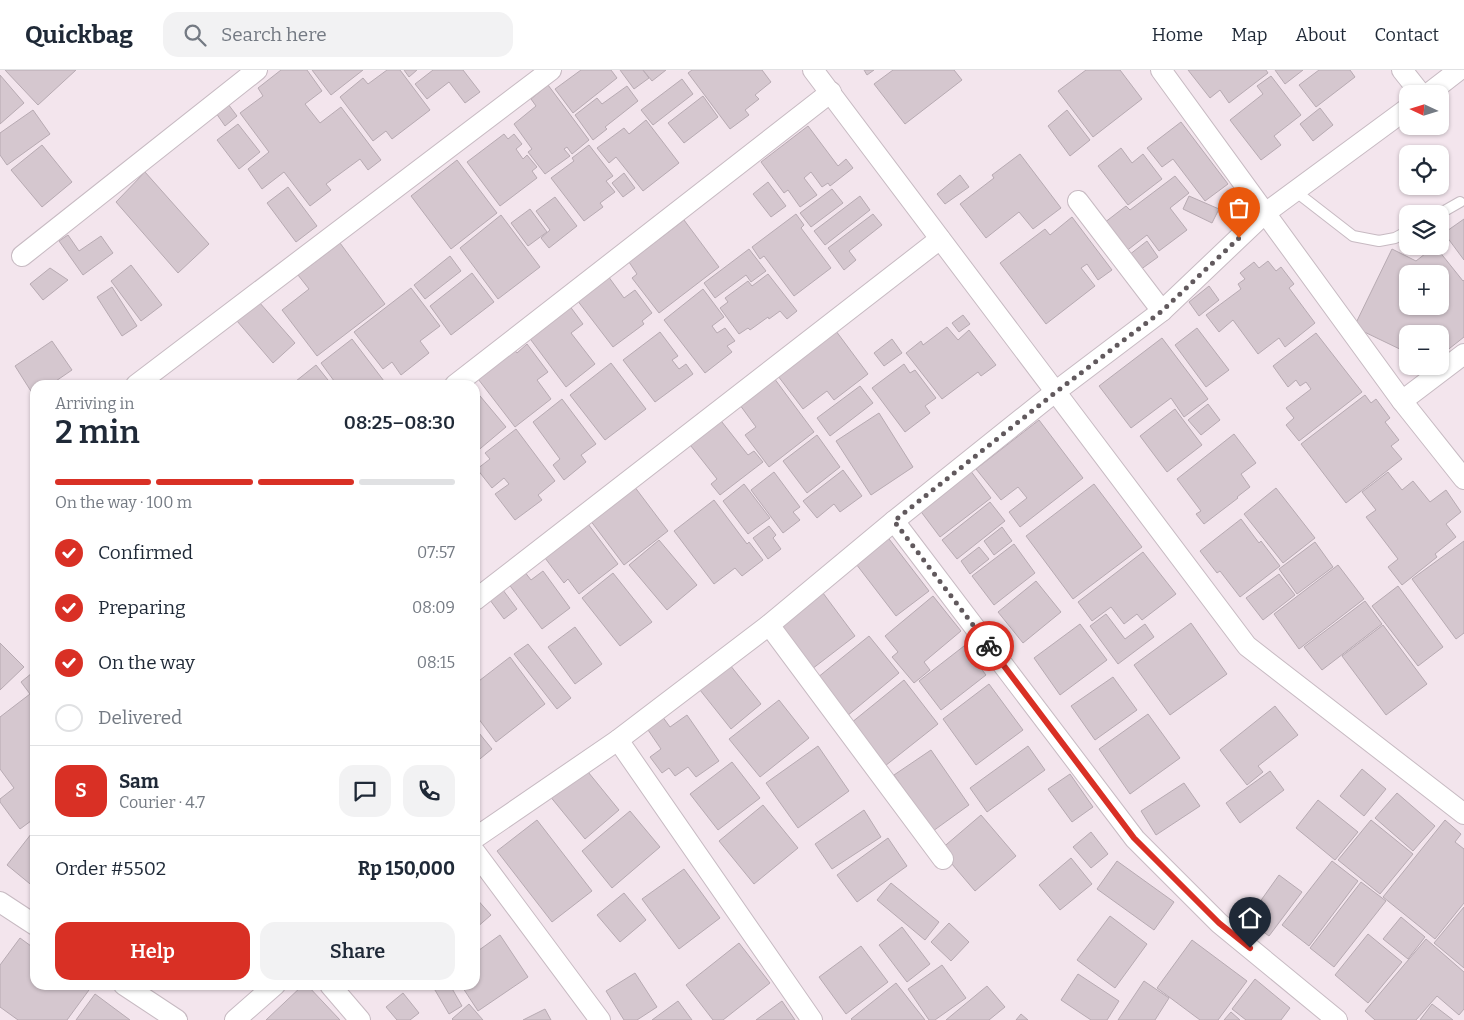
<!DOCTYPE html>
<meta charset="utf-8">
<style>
:root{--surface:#fff;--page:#f2f2f3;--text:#1f2937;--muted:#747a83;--line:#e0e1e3;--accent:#d93025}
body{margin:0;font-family:Bitter,serif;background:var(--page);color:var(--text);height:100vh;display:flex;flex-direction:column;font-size:19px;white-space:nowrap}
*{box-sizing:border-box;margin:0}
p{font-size:16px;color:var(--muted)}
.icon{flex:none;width:28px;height:28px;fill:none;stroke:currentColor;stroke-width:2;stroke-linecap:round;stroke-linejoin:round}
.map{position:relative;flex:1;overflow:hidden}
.sheet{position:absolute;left:30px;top:310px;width:450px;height:610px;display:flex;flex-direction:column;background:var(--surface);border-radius:15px;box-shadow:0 1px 4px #0004}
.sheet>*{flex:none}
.needle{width:32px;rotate:274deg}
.tools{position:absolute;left:1399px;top:15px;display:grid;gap:10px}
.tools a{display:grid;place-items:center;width:50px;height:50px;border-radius:10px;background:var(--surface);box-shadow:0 1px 4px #0004;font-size:25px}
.pin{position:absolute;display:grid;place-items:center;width:42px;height:42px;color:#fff;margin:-51px -21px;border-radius:50% 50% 50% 0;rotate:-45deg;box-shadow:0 0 5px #0007}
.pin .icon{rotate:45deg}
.courier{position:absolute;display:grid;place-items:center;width:50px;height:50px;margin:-25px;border:4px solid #d93025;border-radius:50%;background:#fff;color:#222;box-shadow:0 1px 6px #0007}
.summary em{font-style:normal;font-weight:600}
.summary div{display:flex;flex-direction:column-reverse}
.summary{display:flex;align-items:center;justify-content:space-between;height:85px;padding:0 25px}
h1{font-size:32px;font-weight:600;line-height:38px}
.bar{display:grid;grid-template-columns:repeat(4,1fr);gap:8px 5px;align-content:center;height:60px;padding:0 25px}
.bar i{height:6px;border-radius:4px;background:var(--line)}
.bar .current{background:var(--accent)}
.bar p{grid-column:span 4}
.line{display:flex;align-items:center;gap:12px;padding:0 25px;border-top:1px solid var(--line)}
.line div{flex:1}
.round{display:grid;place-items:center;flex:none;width:52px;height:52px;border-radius:15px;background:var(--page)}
ol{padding:0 25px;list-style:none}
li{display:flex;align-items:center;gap:15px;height:55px}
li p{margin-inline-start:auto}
li .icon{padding:5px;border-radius:50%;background:var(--accent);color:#fff;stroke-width:4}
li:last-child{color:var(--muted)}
li i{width:28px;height:28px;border:2px solid var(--line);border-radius:50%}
.primary-button{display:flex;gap:10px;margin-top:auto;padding:10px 25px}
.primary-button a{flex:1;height:58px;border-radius:15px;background:var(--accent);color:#fff;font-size:20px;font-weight:600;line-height:58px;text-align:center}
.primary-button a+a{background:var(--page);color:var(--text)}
header{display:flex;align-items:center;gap:30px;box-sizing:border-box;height:70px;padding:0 25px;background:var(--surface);border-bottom:1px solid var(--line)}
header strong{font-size:24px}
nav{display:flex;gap:28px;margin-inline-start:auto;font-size:18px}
.search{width:350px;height:45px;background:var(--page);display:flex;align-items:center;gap:12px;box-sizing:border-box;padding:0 18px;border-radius:15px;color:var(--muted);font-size:19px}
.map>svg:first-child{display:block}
</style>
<header>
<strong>Quickbag</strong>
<div class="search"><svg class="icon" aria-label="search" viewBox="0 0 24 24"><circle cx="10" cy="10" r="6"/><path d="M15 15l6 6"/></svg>Search here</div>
<nav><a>Home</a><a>Map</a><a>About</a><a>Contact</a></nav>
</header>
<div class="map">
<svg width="1464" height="950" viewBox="0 0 1464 950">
<rect width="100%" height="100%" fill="#f3e5ed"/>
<g fill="#d5c7cf" stroke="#b7aab2" fill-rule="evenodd">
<polygon points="5,0 76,0 38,35"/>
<polygon points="281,0 307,0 322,21 305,34 320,53 341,37 381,90 368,100 360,89 326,114 331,120 310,136 284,102 262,119 248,99 269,82 240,43 263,26 258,18"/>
<polygon points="312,0 363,0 331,25"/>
<polygon points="387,0 400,0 430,40 392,69 386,61 373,71 340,27 363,8 368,14"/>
<polygon points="404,0 417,0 409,7"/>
<polygon points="433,0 463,0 480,22 465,33 449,12 427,29 415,14"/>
<polygon points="581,0 611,0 617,8 573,43 555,19"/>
<polygon points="620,0 643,0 649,8 634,19"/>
<polygon points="643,0 666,0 652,11"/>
<polygon points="692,0 762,0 771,12 755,25 759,29 745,40 749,45 730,59 688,3"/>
<polygon points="864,0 874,0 867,5"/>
<polygon points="893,0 954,0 962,10 905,54 874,14"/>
<polygon points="1086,0 1120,0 1142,29 1093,67 1058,21"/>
<polygon points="1188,0 1266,0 1268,3 1229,33 1220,20 1210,28"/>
<polygon points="1275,0 1303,0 1285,14"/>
<polygon points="1319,0 1350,0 1355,7 1316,37 1299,15"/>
<polygon points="0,5 24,33 0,54"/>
<polygon points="1271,6 1301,45 1274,66 1281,75 1261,90 1230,50 1263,24 1257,16"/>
<polygon points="682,9 693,24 653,55 641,40"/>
<polygon points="548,15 589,70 572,84 567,77 564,79 570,86 545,104 528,82 532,79 514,54 536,36 531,29"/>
<polygon points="627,16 638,31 605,57 607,59 593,70 575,45 597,28 602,34"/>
<polygon points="703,26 718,47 684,73 668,53"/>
<polygon points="228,34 237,46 225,56 216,43"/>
<polygon points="1320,38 1333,55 1313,71 1300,54"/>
<polygon points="33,40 50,64 7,95 0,85 0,63"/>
<polygon points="1067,40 1090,70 1070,86 1048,56"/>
<polygon points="646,50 679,93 643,121 616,87 609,93 597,78 624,58 629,64"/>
<polygon points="1181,52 1228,114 1205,131 1173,89 1162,97 1147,78"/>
<polygon points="238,54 260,82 239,99 217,70"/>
<polygon points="808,56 838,96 846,89 853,98 830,116 828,113 822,117 811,102 804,108 817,125 800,137 788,120 784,123 761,92"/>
<polygon points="504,64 508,69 514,64 522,74 516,79 523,89 527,85 537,97 532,101 537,108 500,136 467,92"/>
<polygon points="42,75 72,112 42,137 11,100"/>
<polygon points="589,75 613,106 606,111 615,122 600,133 603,137 584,151 551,108 574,91 572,88"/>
<polygon points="1121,78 1132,93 1143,84 1162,109 1128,135 1098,96"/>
<polygon points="1020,84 1061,138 1033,159 1019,142 986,168 960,134 994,108 992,105"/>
<polygon points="457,90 497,143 451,179 411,126"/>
<polygon points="145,102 209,174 178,203 116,132"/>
<polygon points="624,103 635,118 623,127 612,113"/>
<polygon points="960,105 969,117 945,134 937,124"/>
<polygon points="1175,106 1189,123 1170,138 1187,160 1159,181 1147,165 1125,182 1104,153 1126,136 1130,140"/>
<polygon points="768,112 786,136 771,147 753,124"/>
<polygon points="288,117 317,156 296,172 267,133"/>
<polygon points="832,119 843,133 811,157 800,143"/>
<polygon points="860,126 870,140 825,175 814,161"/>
<polygon points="1189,126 1219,139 1212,153 1183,139"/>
<polygon points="555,127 577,156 549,178 541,168 550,160 536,141"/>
<polygon points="530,139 547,162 528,176 511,153"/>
<polygon points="796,144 804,155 801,158 831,198 794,226 764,186 760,189 752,177"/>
<polygon points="873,144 882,155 849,181 856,190 844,200 828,178"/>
<polygon points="501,145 540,197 498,229 460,178"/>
<polygon points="1072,147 1112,200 1098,210 1087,194 1081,198 1095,216 1046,254 1000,193 1045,159 1050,165"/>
<polygon points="1464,149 1464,190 1444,163"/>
<polygon points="684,150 719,197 659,243 632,208 637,204 629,192"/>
<polygon points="68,165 79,181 101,166 113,183 83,205 59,171"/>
<polygon points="1147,171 1158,187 1140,200 1129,185"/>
<polygon points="340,173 385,234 317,286 282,240 309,219 298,205"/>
<path d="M 1435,176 L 1463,211 L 1464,210 L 1464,267 L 1440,286 L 1440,264 L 1408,264 L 1408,283 L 1354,257 L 1392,179 L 1416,191 ZM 1408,204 L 1440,204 L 1440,236 L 1408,236 Z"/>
<polygon points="749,179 766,201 751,212 746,205 715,228 704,213"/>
<polygon points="450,186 461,201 425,229 414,215"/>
<polygon points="1268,191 1276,201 1281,197 1294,214 1289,218 1315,253 1285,277 1279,268 1258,284 1233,250 1219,262 1206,245 1241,219 1238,214 1245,209 1240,203 1254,192 1259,198"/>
<polygon points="131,195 162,235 141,251 111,211"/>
<polygon points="50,198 68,210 43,230 30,214"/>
<polygon points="472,203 494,232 451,265 430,236"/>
<polygon points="768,204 797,241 787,249 780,241 769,249 768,247 750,260 748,258 739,264 720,238 728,232 725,228 748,211 752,216"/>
<polygon points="608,206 624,228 635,220 652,243 642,251 644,254 613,277 577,230"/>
<polygon points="1209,216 1219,230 1199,246 1189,232"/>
<polygon points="112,217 137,256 122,266 97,227"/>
<polygon points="411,218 440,256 420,271 429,283 401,305 392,292 383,299 354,262"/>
<polygon points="703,219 724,247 712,256 717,263 725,258 735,271 727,276 732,282 705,303 664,250"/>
<polygon points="259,232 295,273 273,293 237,251"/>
<polygon points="569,235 583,254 571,263 595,294 566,317 528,266"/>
<polygon points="963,245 970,254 959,262 952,253"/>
<polygon points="833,257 868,304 834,330 827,321 803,339 775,302"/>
<polygon points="947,257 958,270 969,260 996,295 981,306 978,302 942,329 906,283 921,271 923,275"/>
<polygon points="1197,258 1229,300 1206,317 1175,275"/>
<polygon points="660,262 678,286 672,290 679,299 686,294 693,304 655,332 623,290"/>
<polygon points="1316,263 1362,322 1299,371 1286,355 1294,348 1286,338 1311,319 1306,312 1300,316 1296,310 1288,317 1273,296"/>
<polygon points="1162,268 1208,329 1184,347 1171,328 1131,358 1099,316"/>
<polygon points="352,269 387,315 337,315 321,293"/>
<polygon points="892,269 902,283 884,296 874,283"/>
<polygon points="52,271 72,300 50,315 35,315 34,326 15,296"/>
<polygon points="527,274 548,302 537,310 551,329 515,357 475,305 512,277 517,283"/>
<polygon points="611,293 646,339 605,370 570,325"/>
<polygon points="904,294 910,303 915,300 936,328 925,336 930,343 905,362 872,318"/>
<polygon points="316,295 332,315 291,315"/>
<polygon points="771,304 814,362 769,397 745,365 756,357 737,331"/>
<polygon points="860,316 873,333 830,366 817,348"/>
<polygon points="475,320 506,357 475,383"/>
<polygon points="1365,325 1371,333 1376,329 1390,348 1385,352 1399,370 1391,376 1402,389 1346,433 1301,374"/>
<polygon points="562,329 596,374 581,385 586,392 564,410 553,395 560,389 533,352"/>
<polygon points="1208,334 1220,350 1201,365 1188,350"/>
<polygon points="1175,339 1202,375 1167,402 1140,366"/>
<polygon points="879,343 913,397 871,425 836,371"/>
<polygon points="718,347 748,385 754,381 763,392 720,425 711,414 717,409 687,371"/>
<polygon points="1039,350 1083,408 1020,457 1009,442 1027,428 1018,417 1001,430 976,399"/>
<polygon points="516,359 555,411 538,425 542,430 515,450 495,424 509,414 504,408 492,418 477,399 490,389 485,383"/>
<polygon points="1234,364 1256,393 1241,404 1250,417 1237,427 1238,428 1204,454 1196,444 1201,441 1177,409"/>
<polygon points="817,365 840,397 807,423 783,391"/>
<polygon points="843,400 862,426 840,442 834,434 817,448 803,431"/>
<polygon points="970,400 991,428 940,467 919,439"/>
<polygon points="774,402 800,437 793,442 800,450 783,463 751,420"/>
<polygon points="1388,402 1402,420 1413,411 1430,432 1446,420 1461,442 1446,454 1456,467 1435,484 1437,487 1402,515 1388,497 1398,489 1366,447 1376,440 1362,422"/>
<polygon points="744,414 770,448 748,464 723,431"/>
<polygon points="1094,414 1142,477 1073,529 1026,466"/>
<polygon points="634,416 668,461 624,495 590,450"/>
<polygon points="1276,418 1315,468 1283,493 1244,444"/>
<polygon points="714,430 747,474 749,472 763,490 742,506 735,498 714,514 674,461"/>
<polygon points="990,432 1005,451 957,489 942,470"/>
<polygon points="1241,449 1259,473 1261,471 1280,496 1240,527 1220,501 1217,503 1200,481"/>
<polygon points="588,454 618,494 579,524 568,509 564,513 542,484"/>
<polygon points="769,456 776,465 773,468 781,479 768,489 753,468"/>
<polygon points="1002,457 1012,471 994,485 984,471"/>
<polygon points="886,465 929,521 896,546 853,490"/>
<polygon points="659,470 697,515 667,540 629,495"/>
<polygon points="1464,471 1464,563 1456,569 1412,509"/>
<polygon points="1315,472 1333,497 1297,524 1279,499"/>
<polygon points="1014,474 1035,503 994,535 972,506"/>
<polygon points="979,477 989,489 970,504 961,491"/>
<polygon points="1143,482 1176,524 1142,550 1137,544 1124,554 1111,537 1092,551 1078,532"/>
<polygon points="1338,495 1364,529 1299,579 1274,544"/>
<polygon points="524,501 531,510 543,501 570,538 542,559 508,513"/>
<polygon points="613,503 652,552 620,576 582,528"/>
<polygon points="1279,504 1295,525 1263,550 1246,528"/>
<polygon points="1036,511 1061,542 1023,573 998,542"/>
<polygon points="500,516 517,539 504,549 487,526"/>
<polygon points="1398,516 1443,577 1418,596 1372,536"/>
<polygon points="820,519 855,566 812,599 776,552"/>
<polygon points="933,526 961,561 924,592 930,600 914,613 892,587 898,582 885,566"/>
<polygon points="1365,531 1382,554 1322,600 1304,577"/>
<polygon points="1106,544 1125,569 1145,554 1154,567 1118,594 1090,556"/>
<polygon points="1191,553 1227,604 1170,645 1134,595"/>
<polygon points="1080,554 1107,590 1060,625 1034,588"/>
<polygon points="1383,555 1427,614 1386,645 1342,586"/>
<polygon points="575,557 602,594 575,614 548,577"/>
<polygon points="869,566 899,603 847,646 817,608"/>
<polygon points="0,573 24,597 0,620"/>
<polygon points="528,574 571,628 557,639 514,584"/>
<polygon points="964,576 986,605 941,640 919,611"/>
<polygon points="510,587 545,634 496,672 475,644 475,614"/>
<polygon points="726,590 761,634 731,659 696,615"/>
<polygon points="32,603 35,607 35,748 20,759 0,732 0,729 14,718 0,699 0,647 30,624 21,612"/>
<polygon points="1113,607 1137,640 1095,670 1071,636"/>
<polygon points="904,610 938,654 885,696 851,653"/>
<polygon points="989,614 1023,660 976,695 943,649"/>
<polygon points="779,630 809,668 760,707 729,669"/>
<polygon points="1275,636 1298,665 1258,696 1263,702 1247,715 1220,680"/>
<polygon points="1148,644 1180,688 1130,724 1099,679"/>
<polygon points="687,645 719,691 696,707 688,697 675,706 669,698 662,703 650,687 661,679 646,657 662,646 670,657"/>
<polygon points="475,658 492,679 475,693"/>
<polygon points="818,676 849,721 798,758 766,713"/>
<polygon points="1028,676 1045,700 987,742 970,718"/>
<polygon points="931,680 969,735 933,761 894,705"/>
<polygon points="732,692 760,728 718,760 690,724"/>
<polygon points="584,697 619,740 585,769 549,725"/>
<polygon points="1362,699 1386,719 1364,746 1340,726"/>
<polygon points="1270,701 1284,720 1240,753 1226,733"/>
<polygon points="1070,704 1093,737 1072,752 1048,719"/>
<polygon points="1184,713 1200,736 1156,765 1141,741"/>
<polygon points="1397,723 1435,756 1413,781 1375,748"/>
<polygon points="1318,730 1358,762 1335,790 1296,758"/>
<polygon points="763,735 798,778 754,814 719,771"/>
<polygon points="864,740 881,767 832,799 815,774"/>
<polygon points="630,741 660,777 612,818 582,781"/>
<polygon points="981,745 1016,786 975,821 940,780"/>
<polygon points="537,750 592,821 552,852 497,781"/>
<polygon points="1371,750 1413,784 1380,824 1338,790"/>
<polygon points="1445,750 1461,764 1455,772 1464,779 1464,833 1435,869 1383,827"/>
<polygon points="35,759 35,818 7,795"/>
<polygon points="1091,762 1108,784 1091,798 1073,777"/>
<polygon points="888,768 907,796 857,832 837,805"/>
<polygon points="1071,788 1092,814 1060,840 1039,815"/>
<polygon points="1117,791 1174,832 1154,860 1097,819"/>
<polygon points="1332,791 1358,811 1309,876 1282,855"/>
<polygon points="684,799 720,848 679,879 642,829"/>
<polygon points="1279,805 1302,822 1269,866 1247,850"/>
<polygon points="1361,812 1386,831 1334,897 1310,878"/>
<polygon points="891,813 939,852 925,870 877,830"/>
<polygon points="624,823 646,850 620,872 597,845"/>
<polygon points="475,827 491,845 475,859"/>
<polygon points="1464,837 1464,898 1434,873"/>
<polygon points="1110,846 1147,874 1115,918 1077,890"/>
<polygon points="1401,847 1425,867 1408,889 1383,869"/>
<polygon points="949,853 969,872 951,891 931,872"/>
<polygon points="902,857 930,894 907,912 879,875"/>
<polygon points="1368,864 1402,892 1368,933 1335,905"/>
<polygon points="500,865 528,907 478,941 461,915 475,915 475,883"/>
<polygon points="20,868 35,879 35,915 83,915 89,920 67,950 18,950 0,937 0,895"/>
<polygon points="1426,869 1464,902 1464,939 1459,945 1437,926 1416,950 1375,950 1365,941"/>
<polygon points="1192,870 1247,911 1218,950 1200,950 1157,918"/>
<polygon points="739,873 770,913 723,950 713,950 686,915"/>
<polygon points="861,876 888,912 846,944 819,907"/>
<polygon points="942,895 966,928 935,950 929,950 908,919"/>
<polygon points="635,903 657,937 637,950 624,950 606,921"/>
<polygon points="1078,904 1119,931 1107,950 1091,950 1061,930"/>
<polygon points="1255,909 1290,938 1281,950 1246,950 1232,939"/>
<polygon points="1144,911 1169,928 1155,950 1118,950"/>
<polygon points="896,913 925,950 852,950 851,949"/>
<polygon points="303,915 307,915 340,950 266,950"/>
<polygon points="432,915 450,915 462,936 449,944"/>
<polygon points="987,916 1005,937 989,950 946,950"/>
<polygon points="403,923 419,943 410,950 397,950 386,937"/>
<polygon points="95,924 130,950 76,950"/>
<polygon points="678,931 692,950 652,950"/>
<polygon points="782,931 795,950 756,950"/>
<polygon points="469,934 483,950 453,950 452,949"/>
<polygon points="1432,934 1453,950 1420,950"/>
<polygon points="545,939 551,950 523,950"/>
<polygon points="1231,942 1240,950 1224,950"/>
<polygon points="1021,944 1028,950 1016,950"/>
</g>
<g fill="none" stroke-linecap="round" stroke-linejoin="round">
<g stroke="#c7bac2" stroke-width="12">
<g id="lane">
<polyline points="1295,121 1353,166 1379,171 1395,168 1408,161"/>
<polyline points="1439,144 1460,132"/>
</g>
</g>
<g stroke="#c7bac2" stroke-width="22">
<g id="street">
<polyline points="813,0 1247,576 1464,744"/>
<polyline points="1161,0 1402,331 1464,409"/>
<polyline points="1402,0 1421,24"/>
<polyline points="1428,24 1459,0"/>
<polyline points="1078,131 1162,241"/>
<polyline points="22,186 257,0"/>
<polyline points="136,315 551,0"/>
<polyline points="455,315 831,22"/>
<polyline points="1402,331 1464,284"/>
<polyline points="894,451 1135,769 1219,853 1337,950"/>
<polyline points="475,530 940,169"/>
<polyline points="769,555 943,789"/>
<polyline points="618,670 812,950"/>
<polyline points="475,768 618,670 769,555 894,451 1055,322 1162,241 1264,144 1408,38"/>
<polyline points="475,782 600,950"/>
<polyline points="0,832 35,855"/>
<polyline points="124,915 177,950"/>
<polyline points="330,915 360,950"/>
<polyline points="235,950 275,915"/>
</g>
</g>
<use href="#lane" stroke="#fff" stroke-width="10"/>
<use href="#street" stroke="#fff" stroke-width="20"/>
</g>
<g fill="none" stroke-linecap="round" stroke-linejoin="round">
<polyline stroke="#61595d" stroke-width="5" stroke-dasharray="0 9" points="989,576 894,451 1056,322 1162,241 1239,168"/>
<polyline stroke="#d93025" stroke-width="6" points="989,576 1134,768 1219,853 1250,878"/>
</g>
</svg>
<div class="tools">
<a><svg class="needle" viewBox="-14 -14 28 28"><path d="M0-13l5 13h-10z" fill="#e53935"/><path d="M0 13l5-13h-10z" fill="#747a83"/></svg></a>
<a><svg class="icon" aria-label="locate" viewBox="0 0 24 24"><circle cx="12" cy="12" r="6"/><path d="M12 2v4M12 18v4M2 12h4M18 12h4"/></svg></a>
<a><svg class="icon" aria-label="layers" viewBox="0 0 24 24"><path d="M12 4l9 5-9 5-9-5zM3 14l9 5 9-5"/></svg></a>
<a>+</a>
<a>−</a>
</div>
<div class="pin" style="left:1239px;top:168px;background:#ea580c"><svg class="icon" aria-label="bag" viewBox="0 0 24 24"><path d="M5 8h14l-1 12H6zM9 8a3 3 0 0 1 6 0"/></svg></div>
<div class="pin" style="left:1250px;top:878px;background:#1f2937"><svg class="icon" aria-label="home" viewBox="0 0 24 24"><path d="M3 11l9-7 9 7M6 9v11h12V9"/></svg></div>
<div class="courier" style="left:989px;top:576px"><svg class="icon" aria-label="bike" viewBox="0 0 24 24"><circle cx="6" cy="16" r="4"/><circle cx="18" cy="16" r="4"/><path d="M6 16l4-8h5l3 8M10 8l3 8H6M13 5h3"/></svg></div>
<section class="sheet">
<div class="summary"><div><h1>2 min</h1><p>Arriving in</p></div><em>08:25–08:30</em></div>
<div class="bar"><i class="current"></i><i class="current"></i><i class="current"></i><i></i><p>On the way · 100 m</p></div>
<ol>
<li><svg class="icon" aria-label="check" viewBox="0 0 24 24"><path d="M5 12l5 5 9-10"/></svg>Confirmed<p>07:57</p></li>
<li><svg class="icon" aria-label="check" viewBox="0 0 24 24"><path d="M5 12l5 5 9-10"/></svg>Preparing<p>08:09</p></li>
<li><svg class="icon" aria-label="check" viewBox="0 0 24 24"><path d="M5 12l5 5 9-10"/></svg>On the way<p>08:15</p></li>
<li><i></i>Delivered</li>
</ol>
<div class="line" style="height:90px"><b class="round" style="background:var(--accent);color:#fff">S</b><div><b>Sam</b><p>Courier · 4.7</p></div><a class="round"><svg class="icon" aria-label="chat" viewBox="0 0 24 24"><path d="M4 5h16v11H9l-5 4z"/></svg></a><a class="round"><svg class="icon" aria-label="phone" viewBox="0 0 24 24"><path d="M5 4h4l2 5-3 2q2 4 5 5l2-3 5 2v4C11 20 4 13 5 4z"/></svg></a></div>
<div class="line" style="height:65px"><div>Order #5502</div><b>Rp 150,000</b></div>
<div class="primary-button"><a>Help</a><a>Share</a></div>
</section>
</div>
